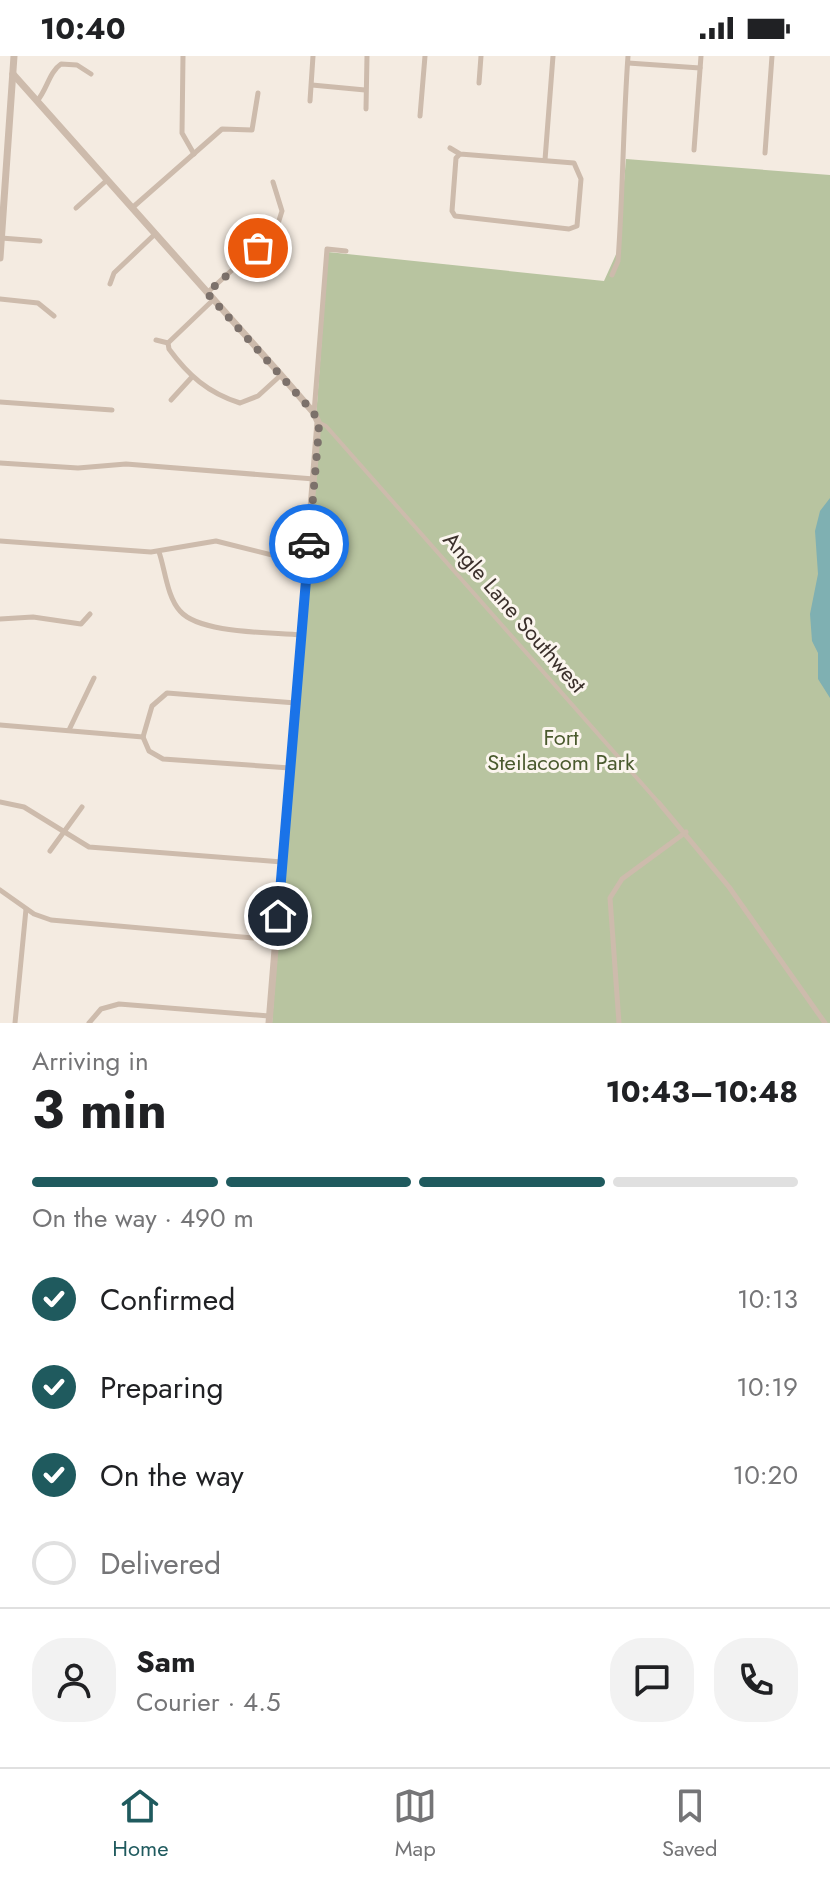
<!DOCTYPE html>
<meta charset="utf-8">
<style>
:root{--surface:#fff;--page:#f2f2f2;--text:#202124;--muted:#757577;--line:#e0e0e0;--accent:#1f5a5e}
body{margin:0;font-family:Jost,sans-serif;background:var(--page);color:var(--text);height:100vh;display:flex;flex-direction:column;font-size:30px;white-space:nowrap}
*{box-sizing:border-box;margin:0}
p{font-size:26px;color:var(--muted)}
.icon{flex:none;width:44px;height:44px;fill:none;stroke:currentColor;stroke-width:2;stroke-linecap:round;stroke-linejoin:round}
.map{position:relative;height:967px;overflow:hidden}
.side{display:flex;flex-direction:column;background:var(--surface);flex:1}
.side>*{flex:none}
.pin{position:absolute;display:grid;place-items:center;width:68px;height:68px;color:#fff;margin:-34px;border:4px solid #fff;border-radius:50%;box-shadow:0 2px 8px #0007}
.courier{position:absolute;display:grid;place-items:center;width:80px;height:80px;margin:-40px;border:6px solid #1a73e8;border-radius:50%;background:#fff;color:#222;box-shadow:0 2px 10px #0007}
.summary em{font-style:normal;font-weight:700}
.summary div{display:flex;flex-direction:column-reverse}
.summary{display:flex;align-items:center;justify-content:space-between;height:136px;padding:0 32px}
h1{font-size:52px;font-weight:700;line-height:60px}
.bar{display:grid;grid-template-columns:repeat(4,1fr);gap:12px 8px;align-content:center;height:96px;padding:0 32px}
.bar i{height:10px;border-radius:6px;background:var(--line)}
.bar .current{background:var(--accent)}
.bar p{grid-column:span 4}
.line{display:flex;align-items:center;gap:20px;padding:0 32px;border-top:2px solid var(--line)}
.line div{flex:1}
.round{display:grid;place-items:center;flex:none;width:84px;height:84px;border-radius:32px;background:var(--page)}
ol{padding:0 32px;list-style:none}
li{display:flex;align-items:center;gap:24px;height:88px}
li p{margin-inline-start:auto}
li .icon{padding:8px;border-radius:50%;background:var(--accent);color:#fff;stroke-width:4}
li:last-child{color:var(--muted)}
li i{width:44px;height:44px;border:4px solid var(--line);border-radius:50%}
.status{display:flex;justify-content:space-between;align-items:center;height:56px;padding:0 40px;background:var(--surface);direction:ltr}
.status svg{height:22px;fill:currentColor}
.dock{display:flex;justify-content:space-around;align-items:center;height:112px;border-top:2px solid var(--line);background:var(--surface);font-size:22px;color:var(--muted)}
.dock a{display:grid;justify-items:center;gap:4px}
.dock .current{color:var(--accent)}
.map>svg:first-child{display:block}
</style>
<div class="status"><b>10:40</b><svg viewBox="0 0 49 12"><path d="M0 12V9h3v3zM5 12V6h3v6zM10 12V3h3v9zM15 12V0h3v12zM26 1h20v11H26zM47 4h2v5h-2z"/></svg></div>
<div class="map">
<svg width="830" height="967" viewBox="0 0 830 967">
<rect width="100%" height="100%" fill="#f4ebe1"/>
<polygon fill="#b8c4a0" points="626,103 830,119 830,967 272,967 328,196 604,225 618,194"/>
<polygon fill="#7fb0b2" points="830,442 830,642 818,623 818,597 812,585 810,558 818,518 815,475 820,455"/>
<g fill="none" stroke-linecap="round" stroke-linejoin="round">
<polyline stroke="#cdbbac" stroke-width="4" points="318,366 326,370 659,747"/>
<g stroke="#cdbbac" stroke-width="5">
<polyline points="183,0 182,77 194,98"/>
<polyline points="628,7 700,12"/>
<polyline points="479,27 481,0"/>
<polyline points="312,29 365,34"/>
<path d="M 37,45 C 47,34 49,16 61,8 L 77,9 L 91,18"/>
<polyline points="310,45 313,0"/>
<polyline points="366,53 367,0"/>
<polyline points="420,60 425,0"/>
<polyline points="450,92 460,98 574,107 581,123 577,170 569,173 455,160 452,155 456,102 460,98"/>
<polyline points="694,94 701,0"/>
<polyline points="765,97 772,0"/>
<polyline points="545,104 553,0"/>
<polyline points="76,152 107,124"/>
<polyline points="132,152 222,73 252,74 258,37"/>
<polyline points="1,182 40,185"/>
<path d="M 612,219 L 618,205 C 623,136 623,69 628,0"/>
<polyline points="110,228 114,217 155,178"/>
<polyline points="208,236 276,174 282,155 273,126"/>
<polyline points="0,243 38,247 54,260"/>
<path d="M 213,244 L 168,287 L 169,293 C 188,319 208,337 240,347 L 258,340 L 281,319"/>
<polyline points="156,284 168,287"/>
<polyline points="171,344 192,321"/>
<polyline points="0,346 112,354"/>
<polyline points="314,357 327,193 346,195"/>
<polyline points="0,407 78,412 126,408 314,423"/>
<polyline points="0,485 151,496 216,485 308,508"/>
<path d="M 159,496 C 165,513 167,541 180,555 C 200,578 271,576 301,579"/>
<polyline points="0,563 33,561 81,568 90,558"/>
<polyline points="0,669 143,681"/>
<polyline points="69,674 94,622"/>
<polyline points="143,681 152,650 167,637 296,647"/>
<polyline points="143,681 149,695 163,703 290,712"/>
<polyline points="0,746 24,751 89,791 282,806"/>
<polyline points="659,747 729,831 825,967"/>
<polyline points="50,795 82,751"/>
<polyline points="0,834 34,858 51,864 276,884"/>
<polyline points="15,967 26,853"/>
<polyline points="89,967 101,953 119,948 269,960"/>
<polyline points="619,967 610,842 622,823 686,776"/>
</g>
<g stroke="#cdbbac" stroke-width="7">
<polyline points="13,18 281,319 314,357 318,366 269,967"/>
<polyline points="0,202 14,0"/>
</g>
</g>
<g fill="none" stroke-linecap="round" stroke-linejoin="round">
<polyline stroke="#7c716b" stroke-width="8" stroke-dasharray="0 14.4" points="258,192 207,237 314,357 319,373 309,488"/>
<polyline stroke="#1a73e8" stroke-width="10" points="278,860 309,488"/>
</g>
<g text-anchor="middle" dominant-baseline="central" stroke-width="6" stroke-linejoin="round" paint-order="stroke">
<g font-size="22" fill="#3b302b" stroke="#fbf5ee">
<text transform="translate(515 556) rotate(49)">Angle Lane Southwest</text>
</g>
<g font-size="22" fill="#4a5a2e" stroke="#fbf5ee">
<text x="561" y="681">Fort<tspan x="561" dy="25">Steilacoom Park</tspan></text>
</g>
</g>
</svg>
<div class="pin" style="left:258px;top:192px;background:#ea580c"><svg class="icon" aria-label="bag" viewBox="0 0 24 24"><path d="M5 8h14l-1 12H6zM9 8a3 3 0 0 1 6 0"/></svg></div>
<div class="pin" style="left:278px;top:860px;background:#1f2937"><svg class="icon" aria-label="home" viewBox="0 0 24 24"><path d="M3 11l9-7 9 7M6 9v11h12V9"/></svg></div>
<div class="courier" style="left:309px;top:488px"><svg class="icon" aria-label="car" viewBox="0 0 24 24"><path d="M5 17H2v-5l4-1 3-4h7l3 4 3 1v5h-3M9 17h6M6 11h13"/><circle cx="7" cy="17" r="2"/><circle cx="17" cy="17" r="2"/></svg></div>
</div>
<section class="side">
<div class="summary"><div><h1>3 min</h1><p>Arriving in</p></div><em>10:43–10:48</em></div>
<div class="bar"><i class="current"></i><i class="current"></i><i class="current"></i><i></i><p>On the way · 490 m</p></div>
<ol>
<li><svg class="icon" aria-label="check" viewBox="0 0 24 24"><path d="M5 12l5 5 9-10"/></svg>Confirmed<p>10:13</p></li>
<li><svg class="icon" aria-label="check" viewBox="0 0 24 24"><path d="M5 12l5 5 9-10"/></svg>Preparing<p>10:19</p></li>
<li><svg class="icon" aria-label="check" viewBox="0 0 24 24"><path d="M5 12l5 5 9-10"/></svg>On the way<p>10:20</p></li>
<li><i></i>Delivered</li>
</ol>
<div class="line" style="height:144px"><a class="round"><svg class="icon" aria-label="person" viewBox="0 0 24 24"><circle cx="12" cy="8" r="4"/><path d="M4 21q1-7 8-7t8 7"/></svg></a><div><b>Sam</b><p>Courier · 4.5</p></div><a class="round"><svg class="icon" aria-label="chat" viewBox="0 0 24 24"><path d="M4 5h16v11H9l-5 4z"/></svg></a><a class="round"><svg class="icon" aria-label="phone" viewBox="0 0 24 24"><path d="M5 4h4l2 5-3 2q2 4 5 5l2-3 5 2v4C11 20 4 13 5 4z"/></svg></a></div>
</section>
<nav class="dock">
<a class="current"><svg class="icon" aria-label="home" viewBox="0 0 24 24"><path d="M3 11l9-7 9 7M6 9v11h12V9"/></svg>Home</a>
<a><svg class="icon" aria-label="map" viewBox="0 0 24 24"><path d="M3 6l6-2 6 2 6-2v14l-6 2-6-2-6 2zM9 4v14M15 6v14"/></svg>Map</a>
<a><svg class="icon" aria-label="saved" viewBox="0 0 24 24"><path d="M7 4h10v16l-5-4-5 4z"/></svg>Saved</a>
</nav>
